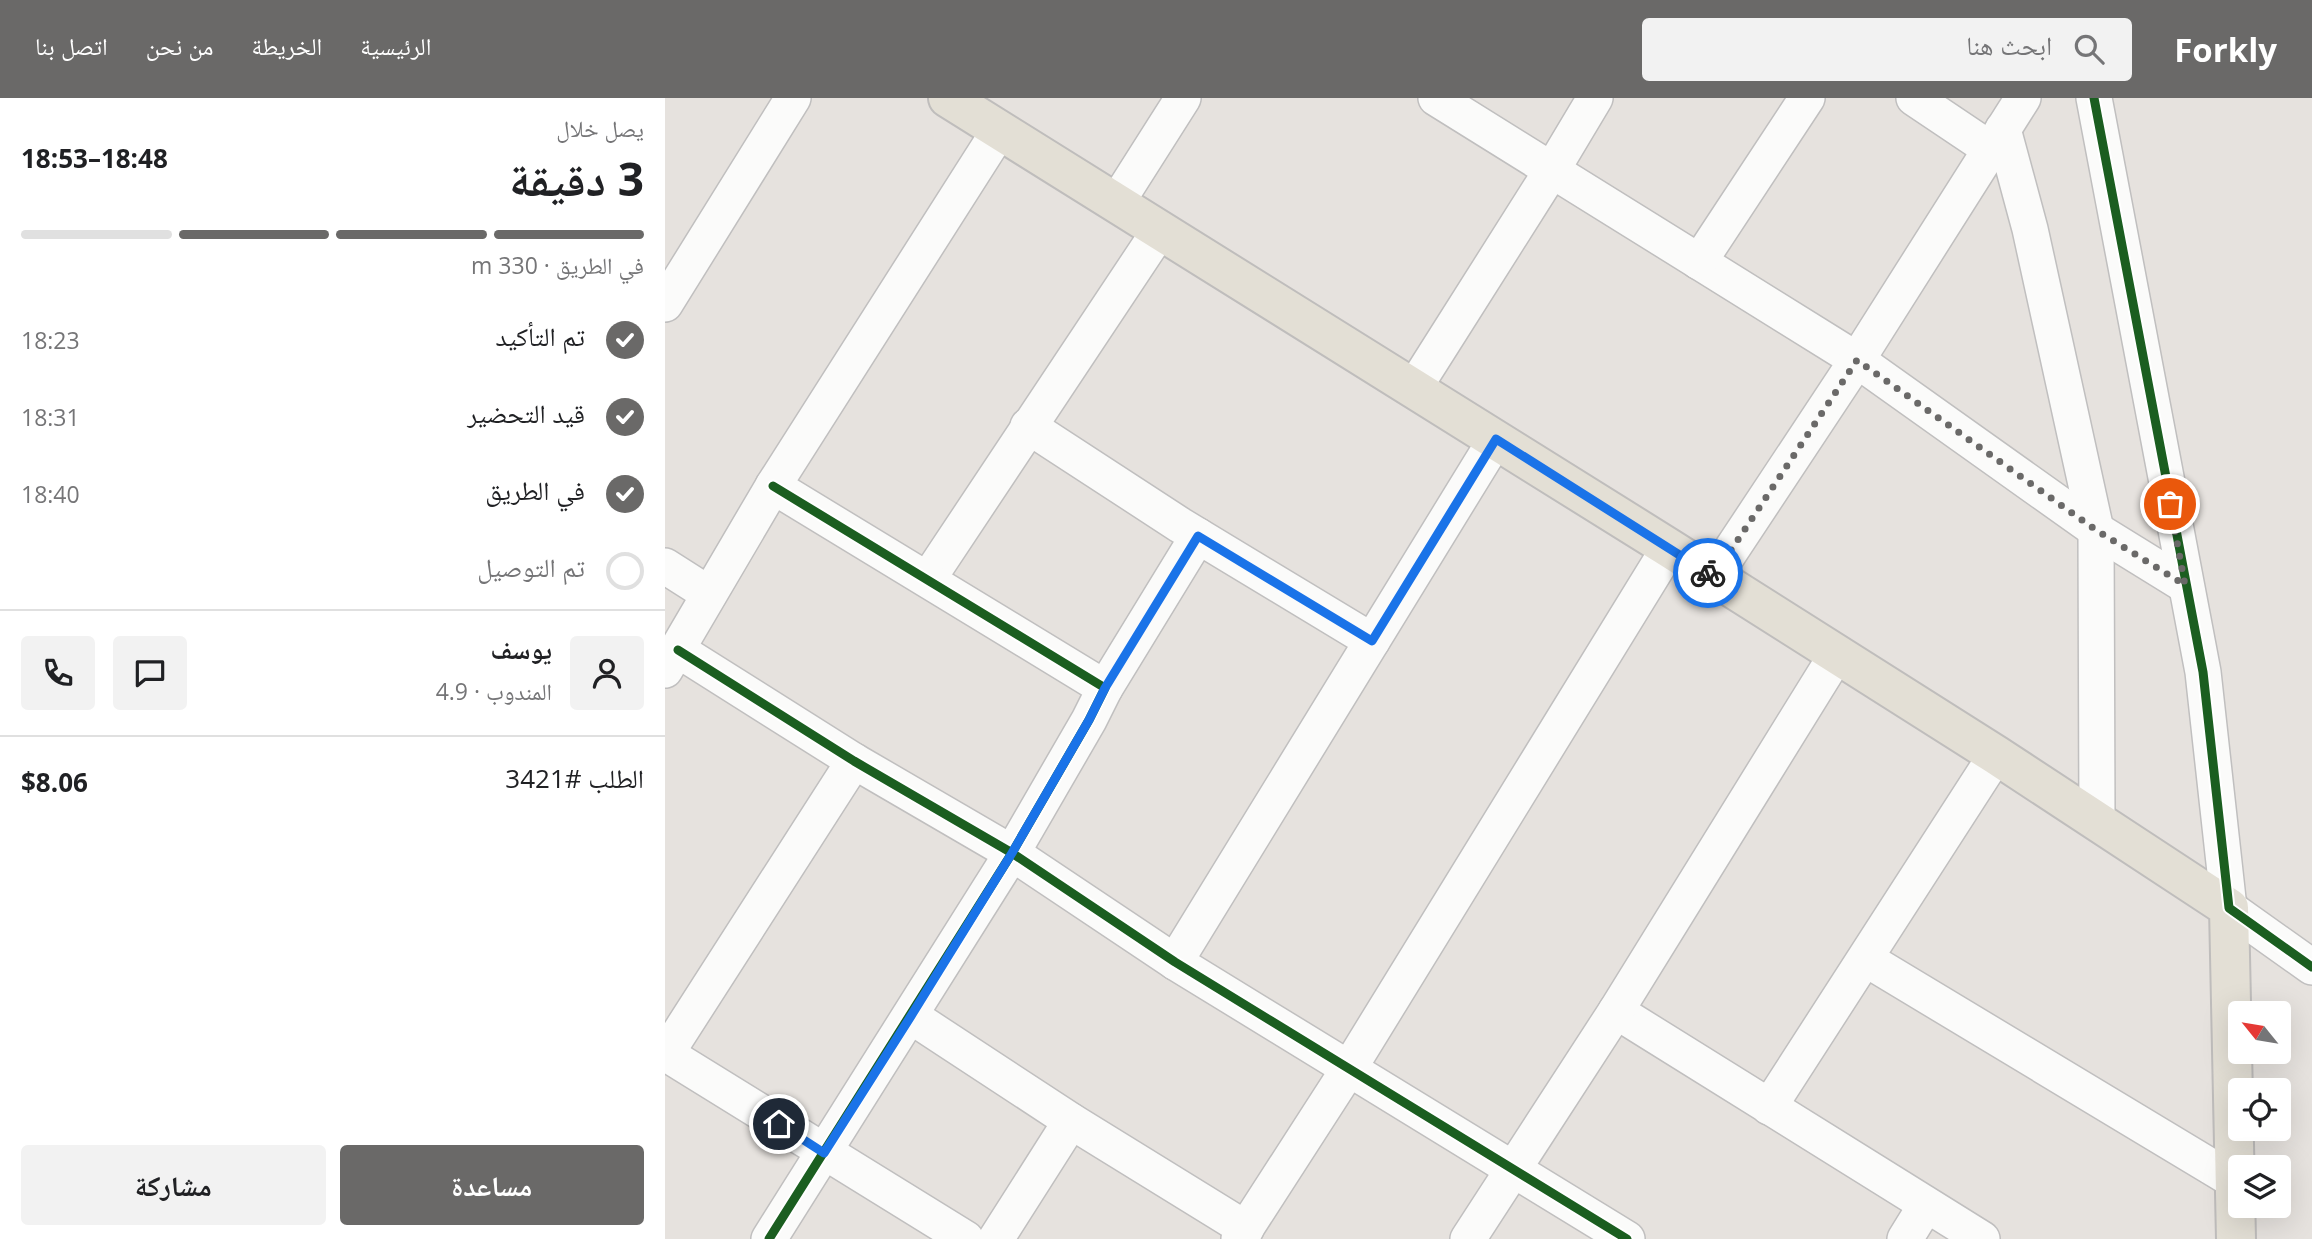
<!DOCTYPE html>
<html lang="ar">
<meta charset="utf-8">
<style>
:root{--surface:#fff;--page:#f2f2f2;--text:#202124;--muted:#757577;--line:#e0e0e0;--accent:#6a6968}
body{margin:0;font-family:"Open Sans","Noto Naskh Arabic",sans-serif;background:var(--page);color:var(--text);direction:rtl;height:100vh;display:flex;flex-direction:column;font-size:26px;white-space:nowrap}
*{box-sizing:border-box;margin:0}
p{font-size:23px;color:var(--muted)}
.icon{flex:none;width:38px;height:38px;fill:none;stroke:currentColor;stroke-width:2;stroke-linecap:round;stroke-linejoin:round}
.map{position:relative;flex:1;overflow:hidden;direction:ltr}
.panel{display:flex;flex-direction:column;background:var(--surface);width:665px}
.panel>*{flex:none}
.needle{width:46px;rotate:300deg}
.buttons{position:absolute;left:1563px;top:903px;display:grid;gap:14px}
.buttons a{display:grid;place-items:center;width:63px;height:63px;border-radius:7px;background:var(--surface);box-shadow:0 7px 28px #0002;font-size:35px}
.pin{position:absolute;display:grid;place-items:center;width:60px;height:60px;color:#fff;margin:-30px;border:4px solid #fff;border-radius:50%;box-shadow:0 2px 7px #0007}
.courier{position:absolute;display:grid;place-items:center;width:70px;height:70px;margin:-35px;border:5px solid #1a73e8;border-radius:50%;background:#fff;color:#222;box-shadow:0 2px 9px #0007}
.head em{font-style:normal;font-weight:700}
.head div{display:flex;flex-direction:column-reverse}
.head{display:flex;align-items:center;justify-content:space-between;height:119px;padding:0 21px}
h1{font-size:46px;font-weight:700;line-height:52px}
.bar{display:grid;grid-template-columns:repeat(4,1fr);gap:10px 7px;align-content:center;height:84px;padding:0 21px}
.bar i{height:9px;border-radius:5px;background:var(--line)}
.bar .selected{background:var(--accent)}
.bar p{grid-column:span 4}
.line{display:flex;align-items:center;gap:18px;padding:0 21px;border-top:2px solid var(--line)}
.line div{flex:1}
.round{display:grid;place-items:center;flex:none;width:74px;height:74px;border-radius:7px;background:var(--page)}
ol{padding:0 21px;list-style:none}
li{display:flex;align-items:center;gap:21px;height:77px}
li p{margin-inline-start:auto}
li .icon{padding:7px;border-radius:50%;background:var(--accent);color:#fff;stroke-width:4}
li:last-child{color:var(--muted)}
li i{width:38px;height:38px;border:4px solid var(--line);border-radius:50%}
.action{display:flex;gap:14px;margin-top:auto;padding:14px 21px}
.action a{flex:1;height:80px;border-radius:7px;background:var(--accent);color:#fff;font-size:28px;font-weight:700;line-height:80px;text-align:center}
.action a+a{background:var(--page);color:var(--text)}
header{display:flex;align-items:center;gap:42px;box-sizing:border-box;height:98px;padding:0 35px;background:var(--accent);color:#fff}
header strong{font-size:33px}
nav{display:flex;gap:38px;margin-inline-start:auto;font-size:24px}
.search{width:490px;height:63px;background:var(--page);display:flex;align-items:center;gap:18px;box-sizing:border-box;padding:0 24px;border-radius:7px;color:var(--muted);font-size:26px}
main{display:flex;flex:1;min-height:0}
.map>svg:first-child{display:block}
</style>
<header>
<strong>Forkly</strong>
<div class="search"><svg class="icon" aria-label="search" viewBox="0 0 24 24"><circle cx="10" cy="10" r="6"/><path d="M15 15l6 6"/></svg>ابحث هنا</div>
<nav><a>الرئيسية</a><a>الخريطة</a><a>من نحن</a><a>اتصل بنا</a></nav>
</header>
<main>
<div class="map">
<svg width="1647" height="1141" viewBox="0 0 1647 1141">
<rect width="100%" height="100%" fill="#e6e2de"/>
<g fill="none" stroke-linecap="round" stroke-linejoin="round">
<g stroke="#c0bfbf" stroke-width="38">
<g id="minor">
<polyline points="771,0 1192,262 1431,432 1520,487"/>
<polyline points="1249,0 1325,51"/>
<polyline points="1429,0 1538,574 1564,810 1647,869"/>
<polyline points="1338,31 1365,131 1431,432 1432,723"/>
<polyline points="452,104 518,0"/>
<polyline points="1034,164 1142,0"/>
<polyline points="0,206 128,0"/>
<polyline points="749,290 887,72 930,0"/>
<polyline points="363,328 515,427 707,543"/>
<polyline points="0,468 44,496"/>
<polyline points="1049,478 1192,262 1358,0"/>
<polyline points="263,481 495,132"/>
<polyline points="13,552 189,663 347,755 510,864 962,1141"/>
<polyline points="0,572 108,388 334,33"/>
<polyline points="440,590 533,438"/>
<polyline points="1201,861 1568,1082"/>
<polyline points="510,864 831,341"/>
<polyline points="951,913 1317,1141"/>
<polyline points="246,918 406,1023 581,1131"/>
<polyline points="0,955 301,1141"/>
<polyline points="1,956 189,663"/>
<polyline points="1104,1009 1331,657"/>
<polyline points="104,1141 347,755 424,622 440,590 108,388"/>
<polyline points="331,1141 406,1023"/>
<polyline points="574,1141 683,972 1004,450"/>
<polyline points="803,1141 951,913 1172,556"/>
<polyline points="1240,1141 1261,1107"/>
</g>
</g>
<g stroke="#bfbdbc" stroke-width="42">
<polyline id="major" points="283,0 1004,450 1331,657 1564,810 1571,1141"/>
</g>
<use href="#minor" stroke="#fbfbfa" stroke-width="35"/>
<use href="#major" stroke="#e3dfd5" stroke-width="38"/>
<g stroke="#fff" stroke-width="13">
<g id="cycleway">
<polyline points="1429,0 1538,574 1564,810 1647,869"/>
<polyline points="13,552 189,663 347,755 510,864 962,1141"/>
<polyline points="104,1141 347,755 424,622 440,590 108,388"/>
</g>
</g>
<use href="#cycleway" stroke="#1b5e20" stroke-width="9"/>
</g>
<g fill="none" stroke-linecap="round" stroke-linejoin="round">
<polyline stroke="#6a6968" stroke-width="7" stroke-dasharray="0 12.6" points="1043,475 1049,478 1192,262 1431,432 1520,487 1505,406"/>
<polyline stroke="#1a73e8" stroke-width="9" points="114,1026 159,1055 246,918 347,755 424,622 440,590 533,438 707,543 831,341 1043,475"/>
</g>
</svg>
<div class="buttons">
<a><svg class="needle" viewBox="-14 -14 28 28"><path d="M0-13l5 13h-10z" fill="#e53935"/><path d="M0 13l5-13h-10z" fill="#757577"/></svg></a>
<a><svg class="icon" aria-label="locate" viewBox="0 0 24 24"><circle cx="12" cy="12" r="6"/><path d="M12 2v4M12 18v4M2 12h4M18 12h4"/></svg></a>
<a><svg class="icon" aria-label="layers" viewBox="0 0 24 24"><path d="M12 4l9 5-9 5-9-5zM3 14l9 5 9-5"/></svg></a>
</div>
<div class="pin" style="left:1505px;top:406px;background:#ea580c"><svg class="icon" aria-label="bag" viewBox="0 0 24 24"><path d="M5 8h14l-1 12H6zM9 8a3 3 0 0 1 6 0"/></svg></div>
<div class="pin" style="left:114px;top:1026px;background:#1f2937"><svg class="icon" aria-label="home" viewBox="0 0 24 24"><path d="M3 11l9-7 9 7M6 9v11h12V9"/></svg></div>
<div class="courier" style="left:1043px;top:475px"><svg class="icon" aria-label="bike" viewBox="0 0 24 24"><circle cx="6" cy="16" r="4"/><circle cx="18" cy="16" r="4"/><path d="M6 16l4-8h5l3 8M10 8l3 8H6M13 5h3"/></svg></div>
</div>
<section class="panel">
<div class="head"><div><h1>3 دقيقة</h1><p>يصل خلال</p></div><em>18:48–18:53</em></div>
<div class="bar"><i class="selected"></i><i class="selected"></i><i class="selected"></i><i></i><p>في الطريق · 330 m</p></div>
<ol>
<li><svg class="icon" aria-label="check" viewBox="0 0 24 24"><path d="M5 12l5 5 9-10"/></svg>تم التأكيد<p>18:23</p></li>
<li><svg class="icon" aria-label="check" viewBox="0 0 24 24"><path d="M5 12l5 5 9-10"/></svg>قيد التحضير<p>18:31</p></li>
<li><svg class="icon" aria-label="check" viewBox="0 0 24 24"><path d="M5 12l5 5 9-10"/></svg>في الطريق<p>18:40</p></li>
<li><i></i>تم التوصيل</li>
</ol>
<div class="line" style="height:126px"><a class="round"><svg class="icon" aria-label="person" viewBox="0 0 24 24"><circle cx="12" cy="8" r="4"/><path d="M4 21q1-7 8-7t8 7"/></svg></a><div><b>يوسف</b><p>المندوب · 4.9</p></div><a class="round"><svg class="icon" aria-label="chat" viewBox="0 0 24 24"><path d="M4 5h16v11H9l-5 4z"/></svg></a><a class="round"><svg class="icon" aria-label="phone" viewBox="0 0 24 24"><path d="M5 4h4l2 5-3 2q2 4 5 5l2-3 5 2v4C11 20 4 13 5 4z"/></svg></a></div>
<div class="line" style="height:91px"><div>الطلب #3421</div><b>$8.06</b></div>
<div class="action"><a>مساعدة</a><a>مشاركة</a></div>
</section>
</main>
